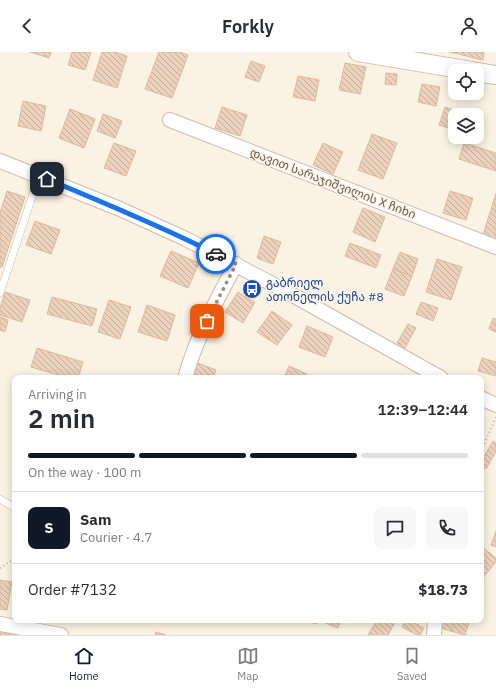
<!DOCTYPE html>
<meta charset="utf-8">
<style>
:root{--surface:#fff;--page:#f7f7f7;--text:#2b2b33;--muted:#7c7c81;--line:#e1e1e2;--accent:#111827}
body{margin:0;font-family:"IBM Plex Sans","Noto Sans Georgian",sans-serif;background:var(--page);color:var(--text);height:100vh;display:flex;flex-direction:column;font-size:15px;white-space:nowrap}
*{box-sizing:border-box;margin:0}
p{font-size:13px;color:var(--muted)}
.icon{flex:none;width:22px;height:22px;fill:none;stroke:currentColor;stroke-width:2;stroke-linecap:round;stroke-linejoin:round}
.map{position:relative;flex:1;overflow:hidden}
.side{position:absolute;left:12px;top:323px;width:472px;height:248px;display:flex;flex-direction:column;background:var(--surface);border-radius:8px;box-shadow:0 2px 10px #0003}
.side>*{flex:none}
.tools{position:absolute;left:448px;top:12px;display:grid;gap:8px}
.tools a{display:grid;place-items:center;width:36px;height:36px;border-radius:8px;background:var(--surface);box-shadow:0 2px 10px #0003;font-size:20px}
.pin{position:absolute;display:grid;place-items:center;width:34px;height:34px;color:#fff;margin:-17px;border-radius:8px;box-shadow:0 2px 6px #0006}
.courier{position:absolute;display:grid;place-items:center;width:40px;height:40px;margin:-20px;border:3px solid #1a73e8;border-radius:50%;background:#fff;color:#222;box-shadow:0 1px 5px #0007}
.summary em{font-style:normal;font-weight:600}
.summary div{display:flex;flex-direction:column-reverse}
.summary{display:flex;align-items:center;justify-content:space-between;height:68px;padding:0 16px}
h1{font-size:26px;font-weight:600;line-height:30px}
.bar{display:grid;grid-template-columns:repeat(4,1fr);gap:6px 4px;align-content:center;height:48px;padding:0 16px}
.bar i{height:5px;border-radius:3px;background:var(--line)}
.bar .selected{background:var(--accent)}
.bar p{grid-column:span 4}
.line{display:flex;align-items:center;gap:10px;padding:0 16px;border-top:1px solid var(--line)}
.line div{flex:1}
.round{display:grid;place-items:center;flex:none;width:42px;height:42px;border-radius:8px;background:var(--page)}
header{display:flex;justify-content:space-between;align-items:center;height:52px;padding:0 16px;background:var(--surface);font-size:18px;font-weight:600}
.dock{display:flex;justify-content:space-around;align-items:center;height:56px;border-top:1px solid var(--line);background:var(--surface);font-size:11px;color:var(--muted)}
.dock a{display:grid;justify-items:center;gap:2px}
.dock .selected{color:var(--accent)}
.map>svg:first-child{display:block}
</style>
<header><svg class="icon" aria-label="back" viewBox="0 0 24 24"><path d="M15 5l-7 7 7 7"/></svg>Forkly<svg class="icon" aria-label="person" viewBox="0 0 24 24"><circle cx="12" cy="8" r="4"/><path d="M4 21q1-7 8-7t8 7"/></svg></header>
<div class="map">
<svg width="496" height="583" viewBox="0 0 496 583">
<defs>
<pattern id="building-back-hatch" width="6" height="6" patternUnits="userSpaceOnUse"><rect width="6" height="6" fill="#ecd2bc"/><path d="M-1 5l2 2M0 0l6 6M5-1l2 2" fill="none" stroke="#c3ad9b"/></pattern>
</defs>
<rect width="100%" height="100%" fill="#faf2e2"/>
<g fill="url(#building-back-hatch)" stroke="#ddb99e">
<polygon points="30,0 51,0 49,6"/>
<polygon points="72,0 91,0 85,18 68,13"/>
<polygon points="102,0 115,0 127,4 117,36 93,28"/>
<polygon points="159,0 179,0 188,3 172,46 145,37"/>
<polygon points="450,0 484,0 483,8"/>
<polygon points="251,9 265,14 259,30 245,25"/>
<polygon points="345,11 366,15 360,42 339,38"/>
<polygon points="386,21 397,22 396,33 385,32"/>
<polygon points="298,24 319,28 315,49 293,45"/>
<polygon points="422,32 440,35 436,54 418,50"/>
<polygon points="23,49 46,54 41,79 18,74"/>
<polygon points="222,55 247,63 240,84 215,76"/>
<polygon points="445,55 465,62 455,63 455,78 439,73"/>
<polygon points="70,57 95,67 84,96 59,86"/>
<polygon points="103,62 122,69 115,86 97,79"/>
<polygon points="372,82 397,91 383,127 358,118"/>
<polygon points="114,91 136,99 126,124 104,116"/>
<polygon points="323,91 343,100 333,122 313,113"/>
<polygon points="464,91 496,101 496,119 459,107"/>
<polygon points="7,139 25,145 2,215 0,215 0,161"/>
<polygon points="450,139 473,146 466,168 443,161"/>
<polygon points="496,141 496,187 483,183"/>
<polygon points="363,156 385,165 375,190 353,180"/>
<polygon points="35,169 60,178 51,202 26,193"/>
<polygon points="264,184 281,190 273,212 257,206"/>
<polygon points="350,191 381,203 376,216 345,204"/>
<polygon points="171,199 199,211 188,236 160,224"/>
<polygon points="400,200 418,207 412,224 393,217"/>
<polygon points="437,207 462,215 451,248 426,240"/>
<polygon points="393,217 412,224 404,244 385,237"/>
<polygon points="5,240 30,248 22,270 0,263 0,256"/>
<polygon points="238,240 255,250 243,271 225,260"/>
<polygon points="52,245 97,257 92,274 47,262"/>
<polygon points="109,248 131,255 120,287 98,280"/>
<polygon points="421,250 438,256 433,269 416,262"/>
<polygon points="147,253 175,263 167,289 138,280"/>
<polygon points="272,259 292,273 277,293 257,280"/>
<polygon points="0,265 8,268 5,280 0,278"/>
<polygon points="493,266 496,267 496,280 489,277"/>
<polygon points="408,272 416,276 405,296 397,291"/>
<polygon points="307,274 333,285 325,305 299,295"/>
<polygon points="37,296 83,310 78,326 68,326 31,315"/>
<polygon points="482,306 496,310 496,324 478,319"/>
<polygon points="195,310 216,318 213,326 189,326"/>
<polygon points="289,314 307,322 305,326 284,326"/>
<polygon points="493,389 496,391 496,400 486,417 481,413 481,410"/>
<polygon points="496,479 496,495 491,493"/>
<polygon points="481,494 496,506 496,510 481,528"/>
<polygon points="0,528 12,530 7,558 0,557"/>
<polygon points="304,568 318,568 316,572"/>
<polygon points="326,568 341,568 338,576 325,571"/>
<polygon points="377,568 396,568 388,583 368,583"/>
<polygon points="406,568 409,568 424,576 420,583 417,583 402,575"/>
<polygon points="443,568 470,568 465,583 440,576"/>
<polygon points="0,579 16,583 0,583"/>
<polygon points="156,580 166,583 155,583"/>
</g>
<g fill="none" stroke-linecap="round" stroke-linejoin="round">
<g stroke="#ccbcad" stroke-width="8">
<g id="service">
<polyline points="0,241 39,124"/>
<polyline points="0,447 15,456"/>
</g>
</g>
<g stroke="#ccbcad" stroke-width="16">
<g id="minor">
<polyline points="170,68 496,195"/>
<polyline points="0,109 120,157 186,187 282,237 441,326"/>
<path d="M 185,326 C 196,286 216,249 236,212"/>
<polyline points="481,346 496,353"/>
<polyline points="0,572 61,583"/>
<polyline points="434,583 435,568"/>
</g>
</g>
<g stroke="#ccbcad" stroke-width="20">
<g id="tertiary">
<polyline points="358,0 472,19"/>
<polyline points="477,20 496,23"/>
</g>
</g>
<g stroke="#d1b5a0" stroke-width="2.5" stroke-dasharray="1 3" stroke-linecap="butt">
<polyline points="481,399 496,365"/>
<polyline points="0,516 15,506"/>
</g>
<use href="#service" stroke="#fff" stroke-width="7"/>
<use href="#minor" stroke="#fff" stroke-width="14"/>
<use href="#tertiary" stroke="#fff" stroke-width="18"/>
</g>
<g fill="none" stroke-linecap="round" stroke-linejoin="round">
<polyline stroke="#a08f80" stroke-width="4" stroke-dasharray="0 7.2" points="207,269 236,212 216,202"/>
<path stroke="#1a73e8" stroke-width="5" d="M 47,127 C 104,151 161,174 216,202"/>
</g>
<defs>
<g id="bus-disc" transform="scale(1)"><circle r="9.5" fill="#1a4fb4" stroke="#fdf6e8"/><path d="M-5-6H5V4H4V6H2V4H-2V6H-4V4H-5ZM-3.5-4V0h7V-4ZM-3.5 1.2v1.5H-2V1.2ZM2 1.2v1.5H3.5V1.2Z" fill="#fff"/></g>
</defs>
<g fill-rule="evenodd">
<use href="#bus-disc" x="252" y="237"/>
</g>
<g text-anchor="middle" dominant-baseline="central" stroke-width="3" stroke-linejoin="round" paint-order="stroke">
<g font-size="12" fill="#6f594b" stroke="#fdf6e8">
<text transform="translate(333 131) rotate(21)">დავით სარაჯიშვილის X ჩიხი</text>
</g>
<g font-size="12" fill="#164399" stroke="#fdf6e8" text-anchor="start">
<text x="266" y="230">გაბრიელ<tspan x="266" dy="14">ათონელის ქუჩა #8</tspan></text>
</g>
</g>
</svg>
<div class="tools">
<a><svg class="icon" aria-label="locate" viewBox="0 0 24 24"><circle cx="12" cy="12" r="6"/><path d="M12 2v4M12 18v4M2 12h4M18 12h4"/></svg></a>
<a><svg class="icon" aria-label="layers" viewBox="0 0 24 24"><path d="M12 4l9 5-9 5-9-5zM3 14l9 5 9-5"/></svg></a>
</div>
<div class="pin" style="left:207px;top:269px;background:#ea580c"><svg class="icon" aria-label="bag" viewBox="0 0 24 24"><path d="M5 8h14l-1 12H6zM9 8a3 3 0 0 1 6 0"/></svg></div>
<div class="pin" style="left:47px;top:127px;background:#1f2937"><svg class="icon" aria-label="home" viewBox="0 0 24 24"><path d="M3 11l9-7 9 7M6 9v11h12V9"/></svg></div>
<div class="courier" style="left:216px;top:202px"><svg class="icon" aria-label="car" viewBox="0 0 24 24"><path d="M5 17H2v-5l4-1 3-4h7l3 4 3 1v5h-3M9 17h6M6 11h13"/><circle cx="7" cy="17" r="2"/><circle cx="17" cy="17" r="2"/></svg></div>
<section class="side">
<div class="summary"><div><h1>2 min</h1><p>Arriving in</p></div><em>12:39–12:44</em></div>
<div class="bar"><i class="selected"></i><i class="selected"></i><i class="selected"></i><i></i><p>On the way · 100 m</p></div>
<div class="line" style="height:72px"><b class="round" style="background:var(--accent);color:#fff">S</b><div><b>Sam</b><p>Courier · 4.7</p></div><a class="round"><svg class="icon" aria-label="chat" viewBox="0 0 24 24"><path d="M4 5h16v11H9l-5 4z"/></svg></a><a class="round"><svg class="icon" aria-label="phone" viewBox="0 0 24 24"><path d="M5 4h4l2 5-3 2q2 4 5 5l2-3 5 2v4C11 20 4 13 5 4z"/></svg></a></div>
<div class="line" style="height:52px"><div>Order #7132</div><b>$18.73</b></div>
</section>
</div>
<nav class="dock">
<a class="selected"><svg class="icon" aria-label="home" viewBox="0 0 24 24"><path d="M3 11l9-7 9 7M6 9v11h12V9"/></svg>Home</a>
<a><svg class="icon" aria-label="map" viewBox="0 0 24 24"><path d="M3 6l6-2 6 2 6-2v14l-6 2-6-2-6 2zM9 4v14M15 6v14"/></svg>Map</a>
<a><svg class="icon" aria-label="saved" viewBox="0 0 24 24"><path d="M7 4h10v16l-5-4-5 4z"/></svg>Saved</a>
</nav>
